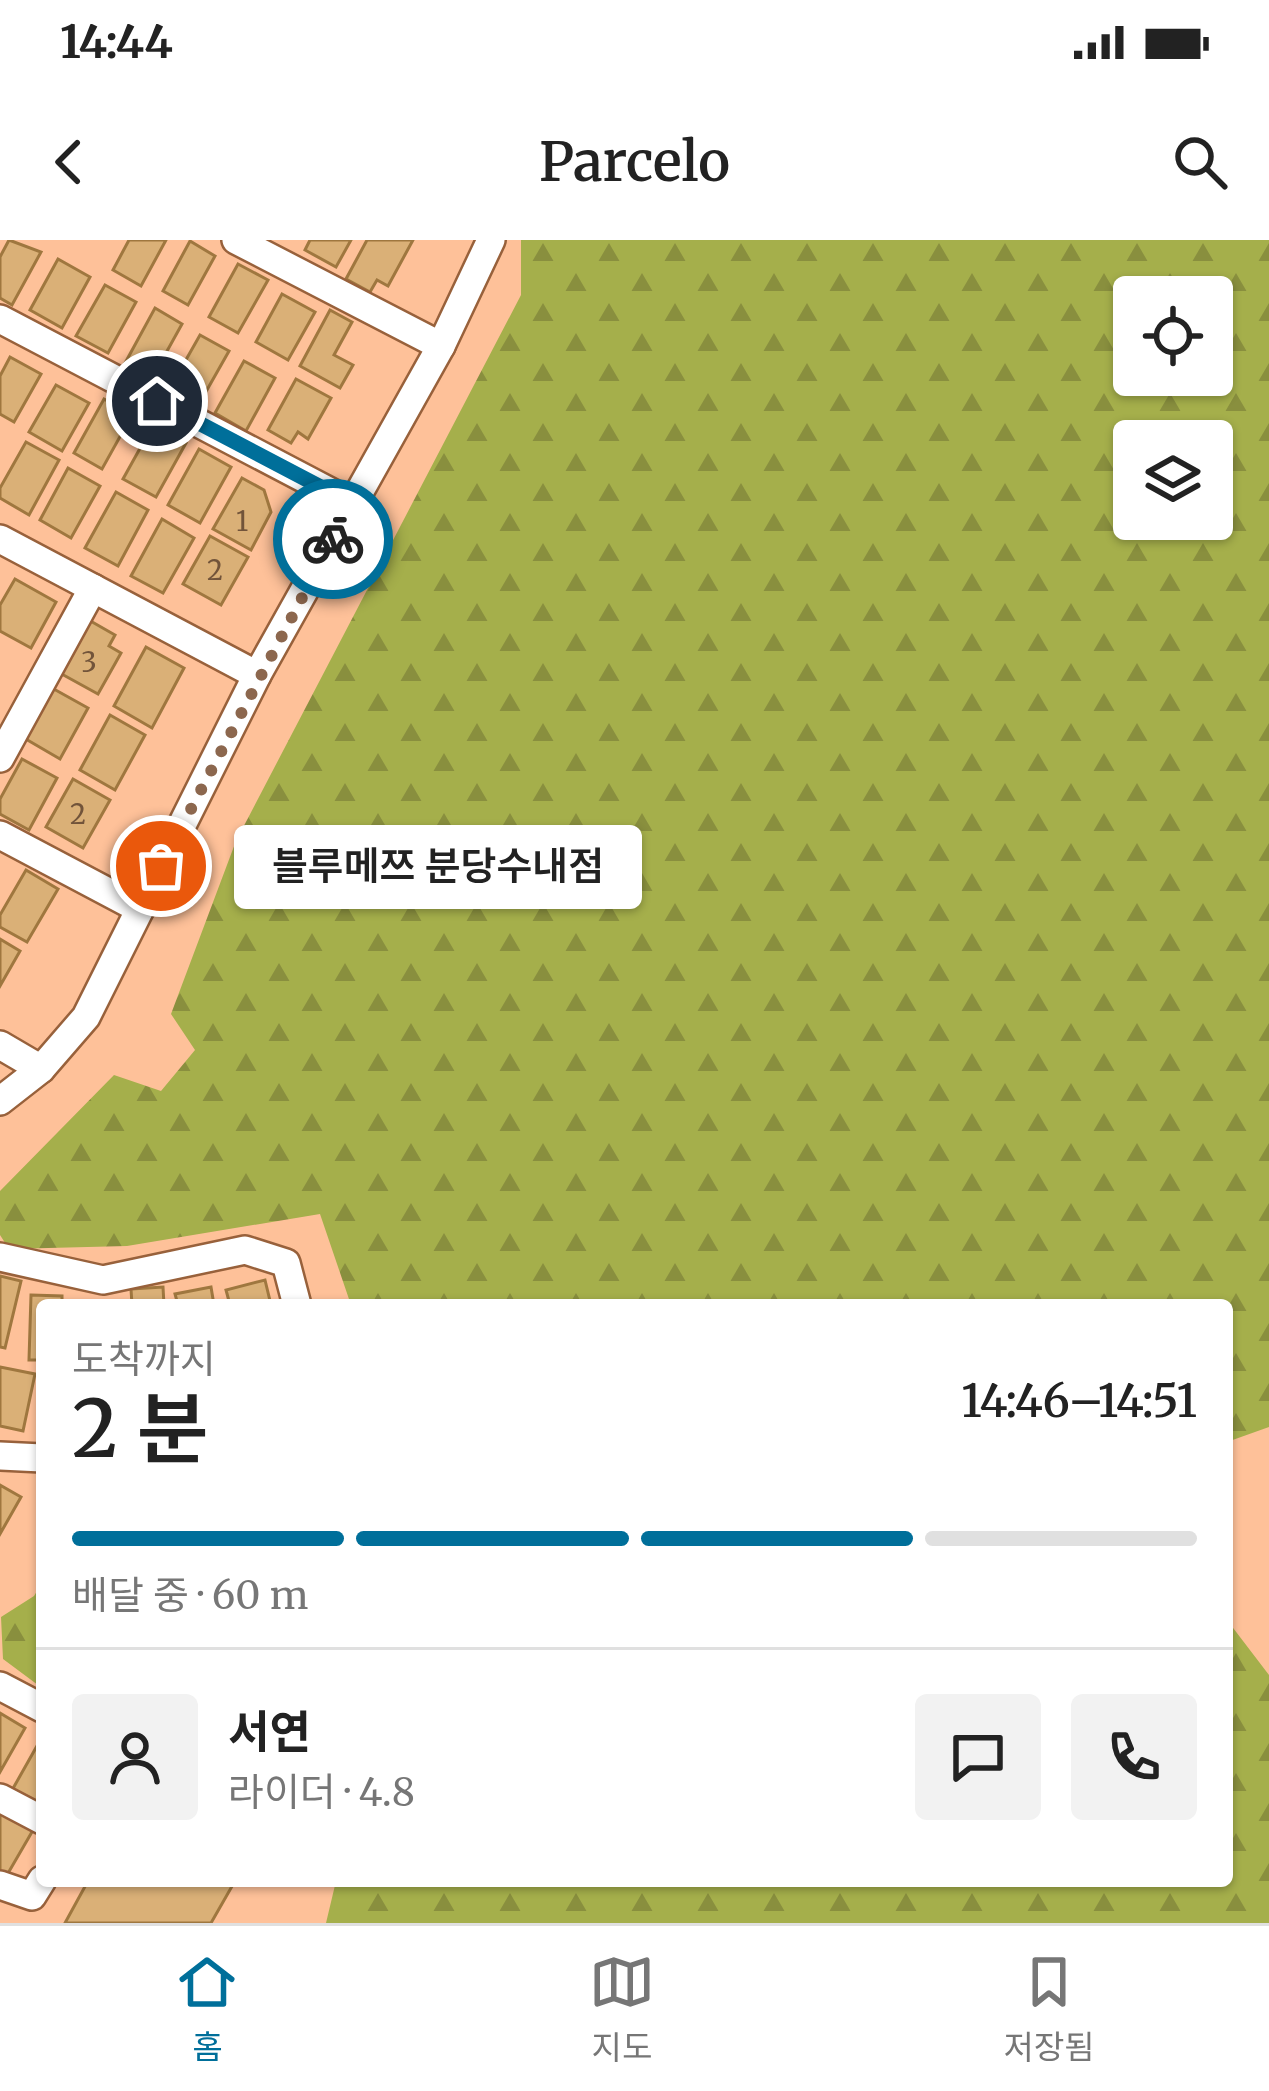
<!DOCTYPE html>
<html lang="ko">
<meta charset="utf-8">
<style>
:root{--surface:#fff;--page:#f2f2f2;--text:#222;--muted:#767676;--line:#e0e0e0;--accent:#006f9a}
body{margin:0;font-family:Merriweather,"Noto Sans KR",serif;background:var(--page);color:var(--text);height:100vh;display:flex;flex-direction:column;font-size:45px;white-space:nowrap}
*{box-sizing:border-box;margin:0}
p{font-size:39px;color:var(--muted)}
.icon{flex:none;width:66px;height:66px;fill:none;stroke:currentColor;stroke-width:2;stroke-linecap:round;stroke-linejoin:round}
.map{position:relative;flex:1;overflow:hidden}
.details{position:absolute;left:36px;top:1059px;width:1197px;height:588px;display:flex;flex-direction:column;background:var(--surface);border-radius:12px;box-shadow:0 3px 9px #0004}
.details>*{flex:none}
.fabs{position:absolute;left:1113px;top:36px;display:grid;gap:24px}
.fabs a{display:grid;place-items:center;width:120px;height:120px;border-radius:12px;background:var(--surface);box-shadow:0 3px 9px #0004;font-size:60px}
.pin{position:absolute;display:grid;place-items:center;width:102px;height:102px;color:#fff;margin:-51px;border:6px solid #fff;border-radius:50%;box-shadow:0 3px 12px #0007}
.courier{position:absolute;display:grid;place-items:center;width:120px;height:120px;margin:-60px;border:9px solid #006f9a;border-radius:50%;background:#fff;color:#222;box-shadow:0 3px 15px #0007}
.bubble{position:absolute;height:84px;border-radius:12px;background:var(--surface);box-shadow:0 3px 9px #0004;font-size:39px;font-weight:600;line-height:84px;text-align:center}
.summary em{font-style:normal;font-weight:600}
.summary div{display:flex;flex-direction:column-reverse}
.summary{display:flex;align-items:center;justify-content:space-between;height:204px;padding:0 36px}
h1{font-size:78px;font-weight:600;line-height:90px}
.bar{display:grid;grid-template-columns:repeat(4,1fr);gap:18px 12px;align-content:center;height:144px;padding:0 36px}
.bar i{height:15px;border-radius:9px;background:var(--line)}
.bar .current{background:var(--accent)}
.bar p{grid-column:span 4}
.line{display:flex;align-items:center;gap:30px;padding:0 36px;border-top:3px solid var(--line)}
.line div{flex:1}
.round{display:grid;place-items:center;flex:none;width:126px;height:126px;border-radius:12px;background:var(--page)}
.status{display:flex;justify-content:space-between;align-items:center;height:84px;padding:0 60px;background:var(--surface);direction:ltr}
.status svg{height:33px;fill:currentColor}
header{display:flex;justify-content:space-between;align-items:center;height:156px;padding:0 36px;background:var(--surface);font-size:54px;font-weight:600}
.menu{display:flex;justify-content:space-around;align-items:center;height:168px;border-top:3px solid var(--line);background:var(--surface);font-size:33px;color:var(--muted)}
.menu a{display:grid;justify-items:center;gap:6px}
.menu .current{color:var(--accent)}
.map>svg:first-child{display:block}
</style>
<div class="status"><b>14:44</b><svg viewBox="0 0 49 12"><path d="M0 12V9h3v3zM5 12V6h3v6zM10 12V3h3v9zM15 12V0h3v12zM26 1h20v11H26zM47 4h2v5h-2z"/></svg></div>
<header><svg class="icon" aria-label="back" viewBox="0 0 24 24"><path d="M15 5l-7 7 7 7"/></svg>Parcelo<svg class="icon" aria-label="search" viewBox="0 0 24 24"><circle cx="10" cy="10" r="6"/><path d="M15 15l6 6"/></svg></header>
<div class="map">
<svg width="1269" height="1683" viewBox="0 0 1269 1683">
<defs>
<pattern id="forest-firs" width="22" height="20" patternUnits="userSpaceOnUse" patternTransform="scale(3)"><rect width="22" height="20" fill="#a5af4b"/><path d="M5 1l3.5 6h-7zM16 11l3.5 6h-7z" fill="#898f3e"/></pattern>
</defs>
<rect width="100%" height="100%" fill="#fec199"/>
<g fill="url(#forest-firs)" fill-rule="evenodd">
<path d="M 521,0 L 1269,0 L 1269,1187 L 1227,1202 L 1227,1065 L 351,1065 L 320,974 L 127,1006 L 9,1009 L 0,995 L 0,951 L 114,835 L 161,851 L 195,810 L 171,774 L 236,601 L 521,55 ZM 1134,57 L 1212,57 L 1212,135 L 1134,135 ZM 1134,201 L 1212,201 L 1212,279 L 1134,279 Z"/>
<polygon points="42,1343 42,1448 3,1419 1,1377 34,1356"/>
<polygon points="1227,1380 1269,1435 1269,1683 326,1683 336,1641 1227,1641"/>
</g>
<g fill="#dab077" stroke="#9f773f" stroke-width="3">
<polygon points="9,0 41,12 12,65 0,58 0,17"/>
<polygon points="129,0 166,0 141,46 113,30"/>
<polygon points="310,0 351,0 336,27 305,10"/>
<polygon points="367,0 413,0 388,46 377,40 370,52 346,39"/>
<polygon points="190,1 215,16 188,65 163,51"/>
<polygon points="58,19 90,37 62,88 30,70"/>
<polygon points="238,24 268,40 238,93 209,77"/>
<polygon points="105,45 136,62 108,113 76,96"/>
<polygon points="282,54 315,72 288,120 256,102"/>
<polygon points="155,68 182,84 151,140 124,125"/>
<polygon points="330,70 352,82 334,115 353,125 340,148 300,126"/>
<polygon points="200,95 229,111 199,164 170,148"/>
<polygon points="10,117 41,134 14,182 0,174 0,136"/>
<polygon points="244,121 275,138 246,191 215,173"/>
<polygon points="296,139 331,158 308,199 298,192 291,203 268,190"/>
<polygon points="56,145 89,163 62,211 29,192"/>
<polygon points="104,159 132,175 102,229 74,213"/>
<polygon points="153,185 186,203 156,257 123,239"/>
<polygon points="26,202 59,220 29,275 0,258 0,248"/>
<polygon points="199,209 231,227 200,283 168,265"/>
<polygon points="68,228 100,246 71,298 40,280"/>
<polygon points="242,238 264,250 271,272 251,310 213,289"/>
<polygon points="116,252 148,270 118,326 85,308"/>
<polygon points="162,279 194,298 163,353 131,336"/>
<polygon points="210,296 248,317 221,365 183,344"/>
<polygon points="15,339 56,362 31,408 0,391 0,365"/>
<polygon points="87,379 115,395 109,406 121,413 98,454 58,432"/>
<polygon points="146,407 184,428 152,488 114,466"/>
<polygon points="52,448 88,468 60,519 24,498"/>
<polygon points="110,475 145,495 115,550 80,530"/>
<polygon points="22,519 57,538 29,590 0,574 0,559"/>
<polygon points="73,539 110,560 83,608 46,587"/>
<polygon points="26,630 58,649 27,702 0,687 0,675"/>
<polygon points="0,699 20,711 0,746"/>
<polygon points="0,1036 21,1041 5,1108 0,1107"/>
<polygon points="265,1040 271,1065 230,1065 226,1050"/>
<polygon points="163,1047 164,1065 132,1065 131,1049"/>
<polygon points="211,1047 214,1065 178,1065 175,1054"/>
<polygon points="31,1055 62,1056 62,1065 42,1065 42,1120 29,1120"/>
<polygon points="0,1127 35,1134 23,1191 0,1186"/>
<polygon points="0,1245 21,1257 0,1294"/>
<polygon points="0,1473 25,1488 0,1532"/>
<polygon points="42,1497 42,1570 11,1552"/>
<polygon points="5,1567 36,1585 7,1635 0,1631 0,1576"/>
<polygon points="88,1641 235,1641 211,1683 65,1683"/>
</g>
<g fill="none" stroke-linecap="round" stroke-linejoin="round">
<g stroke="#98613b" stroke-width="32">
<g id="minor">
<polyline points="236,0 441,106"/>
<polyline points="0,79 353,264"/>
<polyline points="0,299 257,435"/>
<polyline points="0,518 93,348"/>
<polyline points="0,595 140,669"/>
<polyline points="0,805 41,829"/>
<polyline points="0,861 41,829 86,777 257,435 441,106 491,0"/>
<polyline points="0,1017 103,1040 245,1010 286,1023 297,1065"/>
<polyline points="0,1216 42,1218"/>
<polyline points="0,1446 42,1468"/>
<polyline points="0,1558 42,1580"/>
<polyline points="0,1645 32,1656 42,1640"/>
</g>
</g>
<use href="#minor" stroke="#fff" stroke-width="27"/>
</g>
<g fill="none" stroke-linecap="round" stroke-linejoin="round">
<polyline stroke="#8c674e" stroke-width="12" stroke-dasharray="0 21.6" points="161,626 333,299"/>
<polyline stroke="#006f9a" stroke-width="15" points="157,161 353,264 333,299"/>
</g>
<g text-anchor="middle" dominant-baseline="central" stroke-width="10" stroke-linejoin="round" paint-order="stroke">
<g font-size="27" fill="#72543a">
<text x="242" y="281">1</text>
<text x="215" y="330">2</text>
<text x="89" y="422">3</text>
<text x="78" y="574">2</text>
</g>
</g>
</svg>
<div class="fabs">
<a><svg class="icon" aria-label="locate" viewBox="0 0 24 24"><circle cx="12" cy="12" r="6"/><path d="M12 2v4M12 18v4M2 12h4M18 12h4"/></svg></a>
<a><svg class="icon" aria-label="layers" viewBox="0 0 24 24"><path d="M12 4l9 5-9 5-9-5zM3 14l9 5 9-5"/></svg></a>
</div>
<div class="pin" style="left:161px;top:626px;background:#ea580c"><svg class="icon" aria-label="bag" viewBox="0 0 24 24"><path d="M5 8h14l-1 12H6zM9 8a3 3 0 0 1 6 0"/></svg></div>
<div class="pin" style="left:157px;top:161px;background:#1f2937"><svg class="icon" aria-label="home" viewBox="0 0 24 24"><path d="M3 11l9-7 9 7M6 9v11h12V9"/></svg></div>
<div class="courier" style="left:333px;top:299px"><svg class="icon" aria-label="bike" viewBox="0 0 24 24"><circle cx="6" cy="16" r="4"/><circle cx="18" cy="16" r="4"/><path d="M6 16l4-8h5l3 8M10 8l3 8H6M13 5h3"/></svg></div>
<div class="bubble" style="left:234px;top:585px;width:408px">블루메쯔 분당수내점</div>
<section class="details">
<div class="summary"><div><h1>2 분</h1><p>도착까지</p></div><em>14:46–14:51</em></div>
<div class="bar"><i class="current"></i><i class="current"></i><i class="current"></i><i></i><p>배달 중 · 60 m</p></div>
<div class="line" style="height:216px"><a class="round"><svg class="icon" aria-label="person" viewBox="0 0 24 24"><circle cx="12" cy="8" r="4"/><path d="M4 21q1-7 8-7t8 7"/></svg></a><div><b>서연</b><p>라이더 · 4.8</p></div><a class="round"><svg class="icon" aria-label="chat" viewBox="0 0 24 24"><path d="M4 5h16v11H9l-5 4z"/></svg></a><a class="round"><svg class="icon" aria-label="phone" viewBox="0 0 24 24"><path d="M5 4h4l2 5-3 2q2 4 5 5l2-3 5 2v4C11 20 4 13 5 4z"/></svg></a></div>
</section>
</div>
<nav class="menu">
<a class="current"><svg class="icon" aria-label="home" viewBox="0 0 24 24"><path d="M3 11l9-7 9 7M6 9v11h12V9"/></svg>홈</a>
<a><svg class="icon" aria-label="map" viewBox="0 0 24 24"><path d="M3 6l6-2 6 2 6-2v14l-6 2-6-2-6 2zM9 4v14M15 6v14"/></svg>지도</a>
<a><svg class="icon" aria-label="saved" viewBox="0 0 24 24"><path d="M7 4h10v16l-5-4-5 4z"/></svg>저장됨</a>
</nav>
